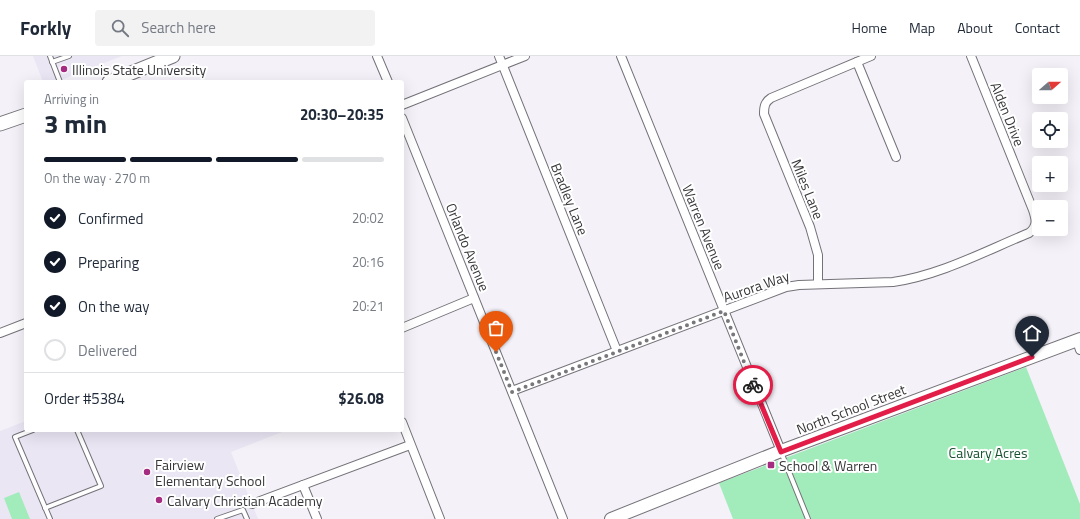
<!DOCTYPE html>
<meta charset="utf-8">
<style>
:root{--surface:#fff;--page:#f2f2f3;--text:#1f2937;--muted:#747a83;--line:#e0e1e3;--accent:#111827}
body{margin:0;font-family:"Titillium Web",sans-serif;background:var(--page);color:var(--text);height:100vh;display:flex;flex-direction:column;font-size:15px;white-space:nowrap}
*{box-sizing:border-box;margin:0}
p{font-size:13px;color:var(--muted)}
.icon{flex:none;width:22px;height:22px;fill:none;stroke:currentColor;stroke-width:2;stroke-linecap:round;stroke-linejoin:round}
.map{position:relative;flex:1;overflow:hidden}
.details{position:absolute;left:24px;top:24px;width:380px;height:352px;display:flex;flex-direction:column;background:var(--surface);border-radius:4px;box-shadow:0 4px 16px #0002}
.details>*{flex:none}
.needle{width:26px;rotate:70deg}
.fabs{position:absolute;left:1032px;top:12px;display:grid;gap:8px}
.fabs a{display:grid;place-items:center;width:36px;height:36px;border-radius:4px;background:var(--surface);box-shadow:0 4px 16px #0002;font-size:20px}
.pin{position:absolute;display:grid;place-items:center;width:34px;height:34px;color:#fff;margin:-41px -17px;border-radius:50% 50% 50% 0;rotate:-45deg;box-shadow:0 0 4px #0007}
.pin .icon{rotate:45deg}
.courier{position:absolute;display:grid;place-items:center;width:40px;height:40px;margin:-20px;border:3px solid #e11d48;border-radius:50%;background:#fff;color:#222;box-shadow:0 1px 5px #0007}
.overview em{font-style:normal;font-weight:700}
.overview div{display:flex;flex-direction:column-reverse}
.overview{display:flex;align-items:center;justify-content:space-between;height:68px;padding:0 20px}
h1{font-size:26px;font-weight:700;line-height:30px}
.bar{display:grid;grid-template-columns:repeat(4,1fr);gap:6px 4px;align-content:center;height:48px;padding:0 20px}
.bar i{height:5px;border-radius:3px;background:var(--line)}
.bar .active{background:var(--accent)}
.bar p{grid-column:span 4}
.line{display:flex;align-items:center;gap:10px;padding:0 20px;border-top:1px solid var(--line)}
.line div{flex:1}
ol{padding:0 20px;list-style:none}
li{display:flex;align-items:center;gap:12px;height:44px}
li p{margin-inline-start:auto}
li .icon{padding:4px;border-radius:50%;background:var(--accent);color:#fff;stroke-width:4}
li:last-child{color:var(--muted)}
li i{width:22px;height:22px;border:2px solid var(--line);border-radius:50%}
header{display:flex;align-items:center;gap:24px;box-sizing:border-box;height:56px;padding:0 20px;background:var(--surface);border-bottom:1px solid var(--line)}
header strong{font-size:19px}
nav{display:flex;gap:22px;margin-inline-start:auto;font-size:14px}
.search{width:280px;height:36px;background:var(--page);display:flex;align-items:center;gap:10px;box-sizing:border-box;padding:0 14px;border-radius:4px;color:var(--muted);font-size:15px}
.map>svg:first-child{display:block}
</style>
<header>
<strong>Forkly</strong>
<div class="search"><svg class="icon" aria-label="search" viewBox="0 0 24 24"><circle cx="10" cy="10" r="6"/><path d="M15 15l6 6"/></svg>Search here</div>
<nav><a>Home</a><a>Map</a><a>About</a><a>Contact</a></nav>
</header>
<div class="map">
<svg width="1080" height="463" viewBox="0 0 1080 463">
<rect width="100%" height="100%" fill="#f4f1f8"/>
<g fill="#ebe6f4">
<polygon points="33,0 122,0 56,26 43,26"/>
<polygon points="26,365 26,374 287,374 231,396 258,463 0,463 0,375"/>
</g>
<g fill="#a2ebbb">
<polygon points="1026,311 1080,448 1080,463 733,463 719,427"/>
<polygon points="19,436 30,463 12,463 4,442"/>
</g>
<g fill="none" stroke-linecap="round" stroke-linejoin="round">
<g stroke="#747278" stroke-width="6">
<g id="lane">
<polyline points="50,0 60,26"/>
<polyline points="52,6 69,0"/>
<polyline points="33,374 15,381 50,463"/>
<polyline points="781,396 808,463"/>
<polyline points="45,452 101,430 77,374"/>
<polyline points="217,463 243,454 247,463"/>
</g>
</g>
<g stroke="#747278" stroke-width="10">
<g id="street">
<polyline points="377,0 388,26"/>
<polyline points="499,0 617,295"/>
<polyline points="621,0 781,395"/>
<polyline points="857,6 896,101"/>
<polyline points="402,49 525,0"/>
<polyline points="402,62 563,463"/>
<path d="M 818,228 L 818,199 L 810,171 L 764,58 C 764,50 765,46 771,42 L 871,0"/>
<polyline points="402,272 474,242"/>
<polyline points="0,277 26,267"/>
<polyline points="1077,285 1080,294"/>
<path d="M 512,335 L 786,231 L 799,229 L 893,226 C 941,219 985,195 1029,177 C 1038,170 1036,163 1033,154 L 971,0"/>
<polyline points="402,366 440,463"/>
<polyline points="303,429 317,463"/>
<polyline points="252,448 410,389"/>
</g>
</g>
<g stroke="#747278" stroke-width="14">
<polyline id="secondary" points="611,463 781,395 1080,283"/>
</g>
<g stroke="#747278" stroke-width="15">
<g id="primary">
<polyline points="109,26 173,0"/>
<polyline points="0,68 26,59"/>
</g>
</g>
<use href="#lane" stroke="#fff" stroke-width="4"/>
<use href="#street" stroke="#fff" stroke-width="8"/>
<use href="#secondary" stroke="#fff" stroke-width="12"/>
<use href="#primary" stroke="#fff" stroke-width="13"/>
</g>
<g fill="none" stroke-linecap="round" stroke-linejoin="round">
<polyline stroke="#79777c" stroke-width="4" stroke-dasharray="0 7.2" points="496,296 512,336 724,255 753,329"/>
<polyline stroke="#e11d48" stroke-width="5" points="753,329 781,396 1032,301"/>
</g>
<g fill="#a52c81" stroke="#fff" stroke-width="1.5">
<circle cx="64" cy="13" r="4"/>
<rect x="767" y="405" width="8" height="8" rx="2"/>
<circle cx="147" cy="416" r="4"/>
<circle cx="159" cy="444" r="4"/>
</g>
<g text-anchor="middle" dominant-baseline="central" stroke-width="4" stroke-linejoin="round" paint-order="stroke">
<g font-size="14" fill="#373639" stroke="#fff" text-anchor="start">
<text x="72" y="13">Illinois State University</text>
<text x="155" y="408">Fairview<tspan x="155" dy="16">Elementary School</tspan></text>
<text x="779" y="409">School &amp; Warren</text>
<text x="167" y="444">Calvary Christian Academy</text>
</g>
<g font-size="14" fill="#373639" stroke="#fff">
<text transform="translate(1008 58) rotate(68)">Alden Drive</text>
<text transform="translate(808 133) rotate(68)">Miles Lane</text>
<text transform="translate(570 143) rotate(68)">Bradley Lane</text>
<text transform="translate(704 171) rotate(68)">Warren Avenue</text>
<text transform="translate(468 191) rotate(68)">Orlando Avenue</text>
<text transform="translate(756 230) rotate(-19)">Aurora Way</text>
<text transform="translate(851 353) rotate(-21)">North School Street</text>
</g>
<g font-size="14" fill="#195332" stroke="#fff">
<text x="988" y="396">Calvary Acres</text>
</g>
</g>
</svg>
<div class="fabs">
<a><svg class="needle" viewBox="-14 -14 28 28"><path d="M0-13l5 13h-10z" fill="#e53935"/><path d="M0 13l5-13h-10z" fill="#747a83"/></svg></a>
<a><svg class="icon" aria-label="locate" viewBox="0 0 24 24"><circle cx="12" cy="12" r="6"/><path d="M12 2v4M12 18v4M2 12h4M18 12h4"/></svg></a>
<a>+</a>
<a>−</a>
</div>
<div class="pin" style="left:496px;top:296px;background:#ea580c"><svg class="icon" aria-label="bag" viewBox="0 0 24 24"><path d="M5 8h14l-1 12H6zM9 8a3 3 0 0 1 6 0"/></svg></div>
<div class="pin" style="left:1032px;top:301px;background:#1f2937"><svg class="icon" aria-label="home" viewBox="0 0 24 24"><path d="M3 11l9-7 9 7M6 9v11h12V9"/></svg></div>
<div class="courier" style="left:753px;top:329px"><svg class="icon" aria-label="bike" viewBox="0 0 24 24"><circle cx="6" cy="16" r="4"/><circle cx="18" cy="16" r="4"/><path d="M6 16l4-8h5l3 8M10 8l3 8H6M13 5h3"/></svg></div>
<section class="details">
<div class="overview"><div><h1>3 min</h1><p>Arriving in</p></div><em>20:30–20:35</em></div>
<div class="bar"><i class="active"></i><i class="active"></i><i class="active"></i><i></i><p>On the way · 270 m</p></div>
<ol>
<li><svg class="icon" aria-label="check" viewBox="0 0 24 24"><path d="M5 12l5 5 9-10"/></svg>Confirmed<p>20:02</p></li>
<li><svg class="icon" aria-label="check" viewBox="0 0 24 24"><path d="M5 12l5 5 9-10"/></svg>Preparing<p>20:16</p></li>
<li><svg class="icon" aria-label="check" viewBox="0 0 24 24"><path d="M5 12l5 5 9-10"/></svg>On the way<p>20:21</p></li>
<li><i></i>Delivered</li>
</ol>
<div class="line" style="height:52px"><div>Order #5384</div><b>$26.08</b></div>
</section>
</div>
